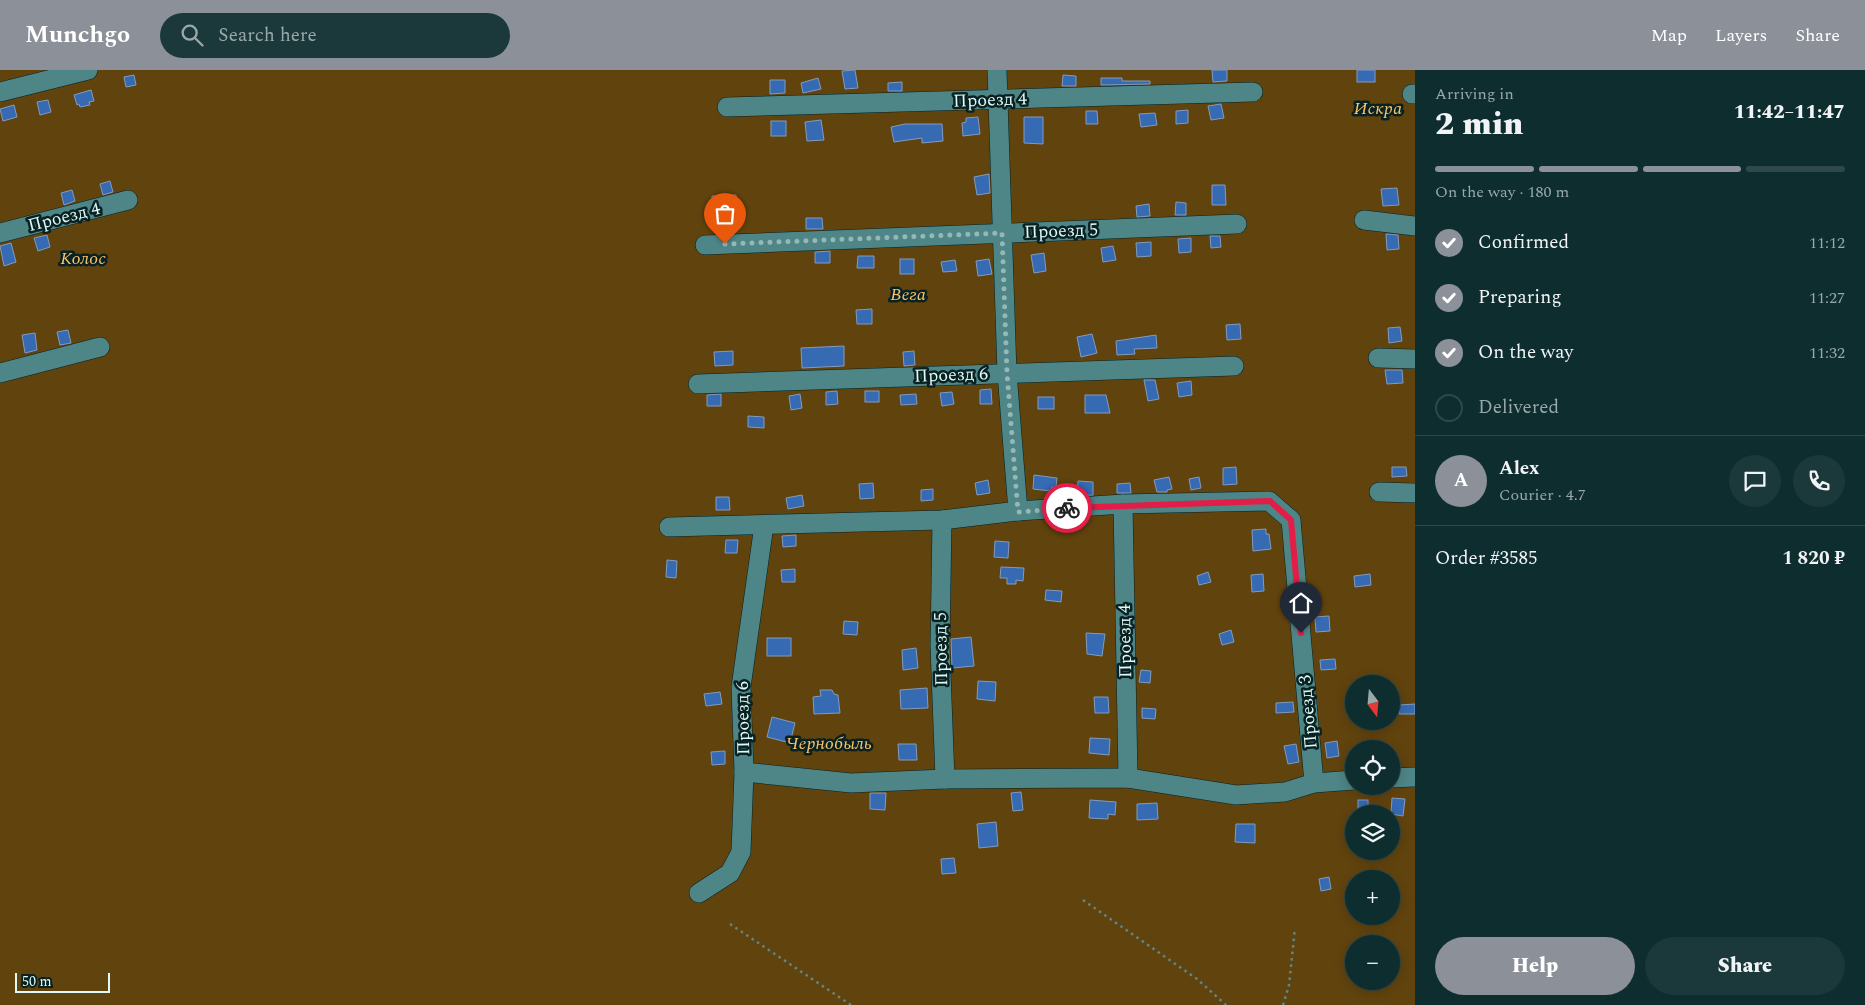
<!DOCTYPE html>
<meta charset="utf-8">
<style>
:root{--surface:#0d2d2e;--page:#1b393a;--text:#f1f3f6;--muted:#9aa8aa;--line:#2d494a;--accent:#8c9099}
body{margin:0;font-family:Spectral,serif;background:var(--page);color:var(--text);height:100vh;display:flex;flex-direction:column;font-size:19px;white-space:nowrap}
*{box-sizing:border-box;margin:0}
p{font-size:16px;color:var(--muted)}
.icon{flex:none;width:28px;height:28px;fill:none;stroke:currentColor;stroke-width:2;stroke-linecap:round;stroke-linejoin:round}
.map{position:relative;flex:1;overflow:hidden}
.details{display:flex;flex-direction:column;background:var(--surface);width:450px}
.details>*{flex:none}
.needle{width:32px;rotate:164deg}
.controls{position:absolute;left:1345px;top:605px;display:grid;gap:10px}
.controls a{display:grid;place-items:center;width:55px;height:55px;border-radius:50%;background:var(--surface);box-shadow:0 2px 12px #0003,0 0 0 1px var(--line);font-size:25px}
.scale{position:absolute;left:15px;bottom:12px;width:95px;box-sizing:border-box;padding-left:5px;border:2px solid #ddf9fa;border-top:0;font-size:14px;line-height:18px;white-space:nowrap;color:#ddf9fa;-webkit-text-stroke:4px #092121;paint-order:stroke}
.pin{position:absolute;display:grid;place-items:center;width:42px;height:42px;color:#fff;margin:-51px -21px;border-radius:50% 50% 50% 0;rotate:-45deg;box-shadow:0 0 5px #0007}
.pin .icon{rotate:45deg}
.courier{position:absolute;display:grid;place-items:center;width:50px;height:50px;margin:-25px;border:4px solid #e11d48;border-radius:50%;background:#fff;color:#222;box-shadow:0 1px 6px #0007}
.head em{font-style:normal;font-weight:800}
.head div{display:flex;flex-direction:column-reverse}
.head{display:flex;align-items:center;justify-content:space-between;height:85px;padding:0 20px}
h1{font-size:32px;font-weight:800;line-height:38px}
.bar{display:grid;grid-template-columns:repeat(4,1fr);gap:8px 5px;align-content:center;height:60px;padding:0 20px}
.bar i{height:6px;border-radius:4px;background:var(--line)}
.bar .current{background:var(--accent)}
.bar p{grid-column:span 4}
.line{display:flex;align-items:center;gap:12px;padding:0 20px;border-top:1px solid var(--line)}
.line div{flex:1}
.round{display:grid;place-items:center;flex:none;width:52px;height:52px;border-radius:26px;background:var(--page)}
ol{padding:0 20px;list-style:none}
li{display:flex;align-items:center;gap:15px;height:55px}
li p{margin-inline-start:auto}
li .icon{padding:5px;border-radius:50%;background:var(--accent);color:#fff;stroke-width:4}
li:last-child{color:var(--muted)}
li i{width:28px;height:28px;border:2px solid var(--line);border-radius:50%}
.action{display:flex;gap:10px;margin-top:auto;padding:10px 20px}
.action a{flex:1;height:58px;border-radius:30px;background:var(--accent);color:#fff;font-size:20px;font-weight:800;line-height:58px;text-align:center}
.action a+a{background:var(--page);color:var(--text)}
header{display:flex;align-items:center;gap:30px;box-sizing:border-box;height:70px;padding:0 25px;background:var(--accent);color:#fff}
header strong{font-size:24px}
nav{display:flex;gap:28px;margin-inline-start:auto;font-size:18px}
.search{width:350px;height:45px;background:var(--page);display:flex;align-items:center;gap:12px;box-sizing:border-box;padding:0 18px;border-radius:28px;color:var(--muted);font-size:19px}
main{display:flex;flex:1;min-height:0}
.map>svg:first-child{display:block}
</style>
<header>
<strong>Munchgo</strong>
<div class="search"><svg class="icon" aria-label="search" viewBox="0 0 24 24"><circle cx="10" cy="10" r="6"/><path d="M15 15l6 6"/></svg>Search here</div>
<nav><a>Map</a><a>Layers</a><a>Share</a></nav>
</header>
<main>
<div class="map">
<svg width="1415" height="935" viewBox="0 0 1415 935">
<rect width="100%" height="100%" fill="#113c3d"/>
<path fill="#61430e" fill-rule="evenodd" d="M 0,0 L 1415,0 L 1415,935 L 0,935 ZM 1354,614 L 1391,614 L 1391,651 L 1354,651 ZM 1354,679 L 1391,679 L 1391,716 L 1354,716 ZM 1354,744 L 1391,744 L 1391,781 L 1354,781 ZM 1354,809 L 1391,809 L 1391,846 L 1354,846 ZM 1354,874 L 1391,874 L 1391,911 L 1354,911 Z"/>
<g fill="#366ab3" stroke="#839bbe">
<polygon points="855,0 858,18 845,19 842,1"/>
<polygon points="1212,0 1227,0 1227,11 1213,12"/>
<rect x="1357" y="0" width="18" height="12"/>
<polygon points="134,5 136,15 126,17 124,7"/>
<polygon points="1063,5 1076,6 1076,16 1062,16"/>
<polygon points="818,8 821,19 803,23 801,13"/>
<polygon points="1101,8 1122,8 1122,11 1150,11 1150,14 1101,15"/>
<polygon points="770,10 785,10 785,23 770,24"/>
<polygon points="902,12 902,21 888,21 888,13"/>
<polygon points="91,20 94,31 89,32 90,35 80,37 79,34 77,35 74,25"/>
<polygon points="48,30 51,42 40,45 37,32"/>
<polygon points="1221,34 1224,48 1211,50 1208,36"/>
<polygon points="14,35 17,47 3,51 0,39"/>
<polygon points="1188,40 1188,53 1176,54 1176,41"/>
<polygon points="1086,41 1097,41 1098,54 1086,54"/>
<polygon points="1155,43 1157,55 1141,57 1139,44"/>
<polygon points="978,47 980,64 963,66 962,53 966,52 966,48"/>
<polygon points="1024,47 1043,47 1043,74 1024,73"/>
<polygon points="821,50 824,70 807,71 805,52"/>
<rect x="771" y="51" width="15" height="15"/>
<polygon points="905,54 942,54 943,71 922,73 922,68 894,72 891,57"/>
<polygon points="989,104 990,123 977,125 974,107"/>
<polygon points="110,111 113,122 103,125 100,114"/>
<polygon points="1212,115 1225,115 1226,135 1212,135"/>
<polygon points="1397,118 1399,135 1383,136 1381,119"/>
<polygon points="72,120 75,131 64,135 61,123"/>
<polygon points="736,125 736,136 712,137 712,126"/>
<polygon points="1176,132 1186,133 1186,145 1175,145"/>
<polygon points="1149,134 1150,146 1137,147 1136,136"/>
<polygon points="806,148 822,148 823,159 806,159"/>
<polygon points="1386,164 1398,165 1399,179 1387,180"/>
<polygon points="47,165 50,177 38,181 34,168"/>
<polygon points="1210,166 1220,166 1221,177 1211,178"/>
<polygon points="1191,168 1191,182 1179,183 1178,169"/>
<polygon points="1151,172 1151,186 1137,187 1136,173"/>
<polygon points="11,173 16,192 4,196 0,176"/>
<polygon points="1113,176 1116,190 1103,192 1101,178"/>
<polygon points="830,181 830,193 815,193 815,182"/>
<polygon points="1044,183 1046,201 1034,203 1031,185"/>
<polygon points="858,186 874,186 874,198 857,198"/>
<rect x="900" y="189" width="14" height="15"/>
<polygon points="989,189 992,204 978,206 976,191"/>
<polygon points="955,190 957,201 943,202 941,192"/>
<polygon points="872,239 872,254 857,254 856,240"/>
<polygon points="1240,254 1241,269 1227,270 1226,255"/>
<polygon points="1400,257 1402,271 1389,273 1388,258"/>
<polygon points="68,260 71,273 60,275 57,262"/>
<polygon points="35,263 37,280 25,283 22,265"/>
<polygon points="1092,264 1097,283 1081,287 1077,267"/>
<polygon points="1156,265 1157,278 1134,279 1135,284 1117,285 1116,271"/>
<polygon points="844,276 844,296 802,298 801,278"/>
<polygon points="733,281 733,295 715,296 714,282"/>
<polygon points="914,281 915,295 904,296 903,282"/>
<polygon points="1385,300 1402,300 1403,313 1387,314"/>
<polygon points="1144,310 1155,310 1159,329 1148,331"/>
<polygon points="1191,311 1192,325 1179,327 1177,313"/>
<polygon points="991,319 992,334 980,334 980,320"/>
<polygon points="837,321 838,334 826,335 826,322"/>
<rect x="865" y="321" width="14" height="11"/>
<polygon points="952,322 954,334 942,336 940,323"/>
<polygon points="721,324 721,336 707,336 707,325"/>
<polygon points="800,324 802,338 791,340 789,326"/>
<polygon points="916,324 917,334 901,335 900,325"/>
<polygon points="1085,325 1106,325 1110,343 1085,343"/>
<rect x="1038" y="327" width="16" height="12"/>
<polygon points="748,346 764,347 764,358 748,357"/>
<polygon points="1236,397 1237,414 1223,415 1223,398"/>
<polygon points="1392,397 1406,397 1407,406 1392,407"/>
<polygon points="1034,405 1057,408 1056,417 1052,417 1051,421 1033,419"/>
<polygon points="1169,407 1172,419 1167,420 1167,422 1157,422 1154,410"/>
<polygon points="1199,407 1201,418 1191,420 1189,409"/>
<polygon points="988,410 990,423 977,425 975,413"/>
<polygon points="1078,411 1093,412 1093,425 1077,426"/>
<polygon points="873,413 874,428 860,429 859,414"/>
<polygon points="1130,413 1131,423 1117,423 1117,414"/>
<polygon points="933,419 933,430 921,431 921,420"/>
<polygon points="802,425 804,436 788,439 786,428"/>
<polygon points="716,427 729,427 730,440 716,440"/>
<polygon points="1266,459 1266,464 1269,464 1271,479 1253,481 1252,460"/>
<polygon points="796,465 796,476 783,477 782,466"/>
<polygon points="726,470 738,470 737,483 725,483"/>
<polygon points="995,471 1009,472 1008,488 994,487"/>
<polygon points="667,490 677,491 676,508 666,507"/>
<polygon points="1001,497 1024,498 1023,511 1016,510 1016,514 1007,514 1007,508 1000,508"/>
<polygon points="795,499 795,512 782,512 781,500"/>
<polygon points="1208,502 1211,512 1199,515 1197,506"/>
<polygon points="1263,504 1264,521 1252,522 1251,505"/>
<polygon points="1370,504 1371,515 1355,517 1354,506"/>
<polygon points="1046,520 1062,521 1061,532 1045,530"/>
<polygon points="1329,546 1330,561 1316,562 1315,547"/>
<polygon points="844,551 858,552 857,565 843,564"/>
<polygon points="1231,560 1234,572 1222,575 1219,564"/>
<polygon points="1086,563 1105,564 1102,586 1087,584"/>
<polygon points="971,567 974,596 952,598 951,569"/>
<rect x="767" y="568" width="24" height="18"/>
<polygon points="916,578 918,598 903,600 902,580"/>
<polygon points="1335,589 1336,599 1321,600 1320,590"/>
<polygon points="1141,600 1151,601 1150,613 1139,612"/>
<polygon points="978,611 996,612 995,631 977,629"/>
<polygon points="927,618 928,638 901,639 900,620"/>
<polygon points="820,620 832,620 834,624 838,625 840,643 814,644 813,627 821,626"/>
<polygon points="720,622 722,634 706,636 704,624"/>
<polygon points="1094,627 1108,627 1109,643 1095,643"/>
<polygon points="1293,632 1294,642 1276,643 1276,633"/>
<polygon points="1415,634 1415,644 1399,644 1399,635"/>
<polygon points="1142,638 1156,639 1155,649 1142,648"/>
<polygon points="772,647 795,653 790,673 767,667"/>
<polygon points="1090,668 1110,669 1109,685 1089,683"/>
<polygon points="1337,671 1339,686 1327,688 1325,673"/>
<polygon points="898,674 916,674 917,690 899,690"/>
<polygon points="1296,674 1299,692 1288,694 1284,676"/>
<polygon points="725,681 725,694 712,695 711,682"/>
<polygon points="1021,722 1023,740 1013,741 1011,723"/>
<polygon points="870,723 886,723 885,740 870,739"/>
<polygon points="1392,728 1405,729 1403,746 1391,744"/>
<polygon points="1090,730 1116,732 1115,745 1108,744 1108,749 1089,748"/>
<rect x="1358" y="730" width="10" height="12"/>
<polygon points="1157,733 1158,749 1137,750 1137,734"/>
<polygon points="996,752 998,776 979,778 977,754"/>
<polygon points="1236,754 1255,754 1255,773 1235,772"/>
<polygon points="954,788 956,803 942,804 941,789"/>
<polygon points="1329,807 1331,819 1321,821 1319,809"/>
</g>
<g fill="none" stroke-linecap="round" stroke-linejoin="round">
<g stroke="#042122" stroke-width="20">
<g id="minor">
<polyline points="997,0 1007,303 1018,441"/>
<polyline points="0,22 88,0"/>
<polyline points="1412,24 1415,24"/>
<polyline points="727,37 1253,22"/>
<polyline points="1364,150 1415,156"/>
<polyline points="0,163 128,130"/>
<polyline points="705,175 1237,154"/>
<polyline points="1378,288 1415,289"/>
<polyline points="0,303 100,277"/>
<polyline points="698,314 1234,296"/>
<polyline points="1379,422 1415,423"/>
<polyline points="1123,434 1128,708"/>
<polyline points="942,450 940,576 945,709"/>
<polyline points="669,457 942,450 1018,441 1123,434 1269,431 1291,450 1314,713"/>
<polyline points="744,702 851,713 945,709 1128,708 1236,725 1285,722 1314,713 1354,710"/>
<polyline points="1391,708 1415,707"/>
<polyline points="699,823 730,803 741,782 744,702 741,617 764,455"/>
</g>
</g>
<g stroke="#618687" stroke-width="2.5" stroke-dasharray="2.5 4" stroke-linecap="butt">
<polyline points="1083,830 1197,909 1226,935"/>
<polyline points="730,854 851,935"/>
<polyline points="1283,935 1289,915 1295,858"/>
</g>
<use href="#minor" stroke="#4e8586" stroke-width="19"/>
</g>
<g fill="none" stroke-linecap="round" stroke-linejoin="round">
<polyline stroke="#96b7b8" stroke-width="5" stroke-dasharray="0 9" points="725,174 1002,163 1007,303 1018,442 1067,438"/>
<polyline stroke="#e11d48" stroke-width="6" points="1067,438 1270,431 1291,450 1301,563"/>
</g>
<g text-anchor="middle" dominant-baseline="central" stroke-width="5" stroke-linejoin="round" paint-order="stroke">
<g font-size="18" fill="#ddf9fa" stroke="#092121">
<text transform="translate(990 30) rotate(-2)">Проезд 4</text>
<text transform="translate(64 147) rotate(-14)">Проезд 4</text>
<text transform="translate(1061 161) rotate(-2)">Проезд 5</text>
<text transform="translate(951 305) rotate(-2)">Проезд 6</text>
<text transform="translate(1125 571) rotate(-91)">Проезд 4</text>
<text transform="translate(941 579) rotate(-91)">Проезд 5</text>
<text transform="translate(1308 642) rotate(-95)">Проезд 3</text>
<text transform="translate(743 648) rotate(-91)">Проезд 6</text>
</g>
<g font-size="18" font-style="italic" fill="#fcc268" stroke="#092121">
<text x="1378" y="38">Искра</text>
<text x="83" y="188">Колос</text>
<text x="908" y="224">Вега</text>
<text x="829" y="673">Чернобыль</text>
</g>
</g>
</svg>
<div class="controls">
<a><svg class="needle" viewBox="-14 -14 28 28"><path d="M0-13l5 13h-10z" fill="#e53935"/><path d="M0 13l5-13h-10z" fill="#9aa8aa"/></svg></a>
<a><svg class="icon" aria-label="locate" viewBox="0 0 24 24"><circle cx="12" cy="12" r="6"/><path d="M12 2v4M12 18v4M2 12h4M18 12h4"/></svg></a>
<a><svg class="icon" aria-label="layers" viewBox="0 0 24 24"><path d="M12 4l9 5-9 5-9-5zM3 14l9 5 9-5"/></svg></a>
<a>+</a>
<a>−</a>
</div>
<div class="scale">50 m</div>
<div class="pin" style="left:725px;top:174px;background:#ea580c"><svg class="icon" aria-label="bag" viewBox="0 0 24 24"><path d="M5 8h14l-1 12H6zM9 8a3 3 0 0 1 6 0"/></svg></div>
<div class="pin" style="left:1301px;top:563px;background:#1f2937"><svg class="icon" aria-label="home" viewBox="0 0 24 24"><path d="M3 11l9-7 9 7M6 9v11h12V9"/></svg></div>
<div class="courier" style="left:1067px;top:438px"><svg class="icon" aria-label="bike" viewBox="0 0 24 24"><circle cx="6" cy="16" r="4"/><circle cx="18" cy="16" r="4"/><path d="M6 16l4-8h5l3 8M10 8l3 8H6M13 5h3"/></svg></div>
</div>
<section class="details">
<div class="head"><div><h1>2 min</h1><p>Arriving in</p></div><em>11:42–11:47</em></div>
<div class="bar"><i class="current"></i><i class="current"></i><i class="current"></i><i></i><p>On the way · 180 m</p></div>
<ol>
<li><svg class="icon" aria-label="check" viewBox="0 0 24 24"><path d="M5 12l5 5 9-10"/></svg>Confirmed<p>11:12</p></li>
<li><svg class="icon" aria-label="check" viewBox="0 0 24 24"><path d="M5 12l5 5 9-10"/></svg>Preparing<p>11:27</p></li>
<li><svg class="icon" aria-label="check" viewBox="0 0 24 24"><path d="M5 12l5 5 9-10"/></svg>On the way<p>11:32</p></li>
<li><i></i>Delivered</li>
</ol>
<div class="line" style="height:90px"><b class="round" style="background:var(--accent);color:#fff">A</b><div><b>Alex</b><p>Courier · 4.7</p></div><a class="round"><svg class="icon" aria-label="chat" viewBox="0 0 24 24"><path d="M4 5h16v11H9l-5 4z"/></svg></a><a class="round"><svg class="icon" aria-label="phone" viewBox="0 0 24 24"><path d="M5 4h4l2 5-3 2q2 4 5 5l2-3 5 2v4C11 20 4 13 5 4z"/></svg></a></div>
<div class="line" style="height:65px"><div>Order #3585</div><b>1 820 ₽</b></div>
<div class="action"><a>Help</a><a>Share</a></div>
</section>
</main>
